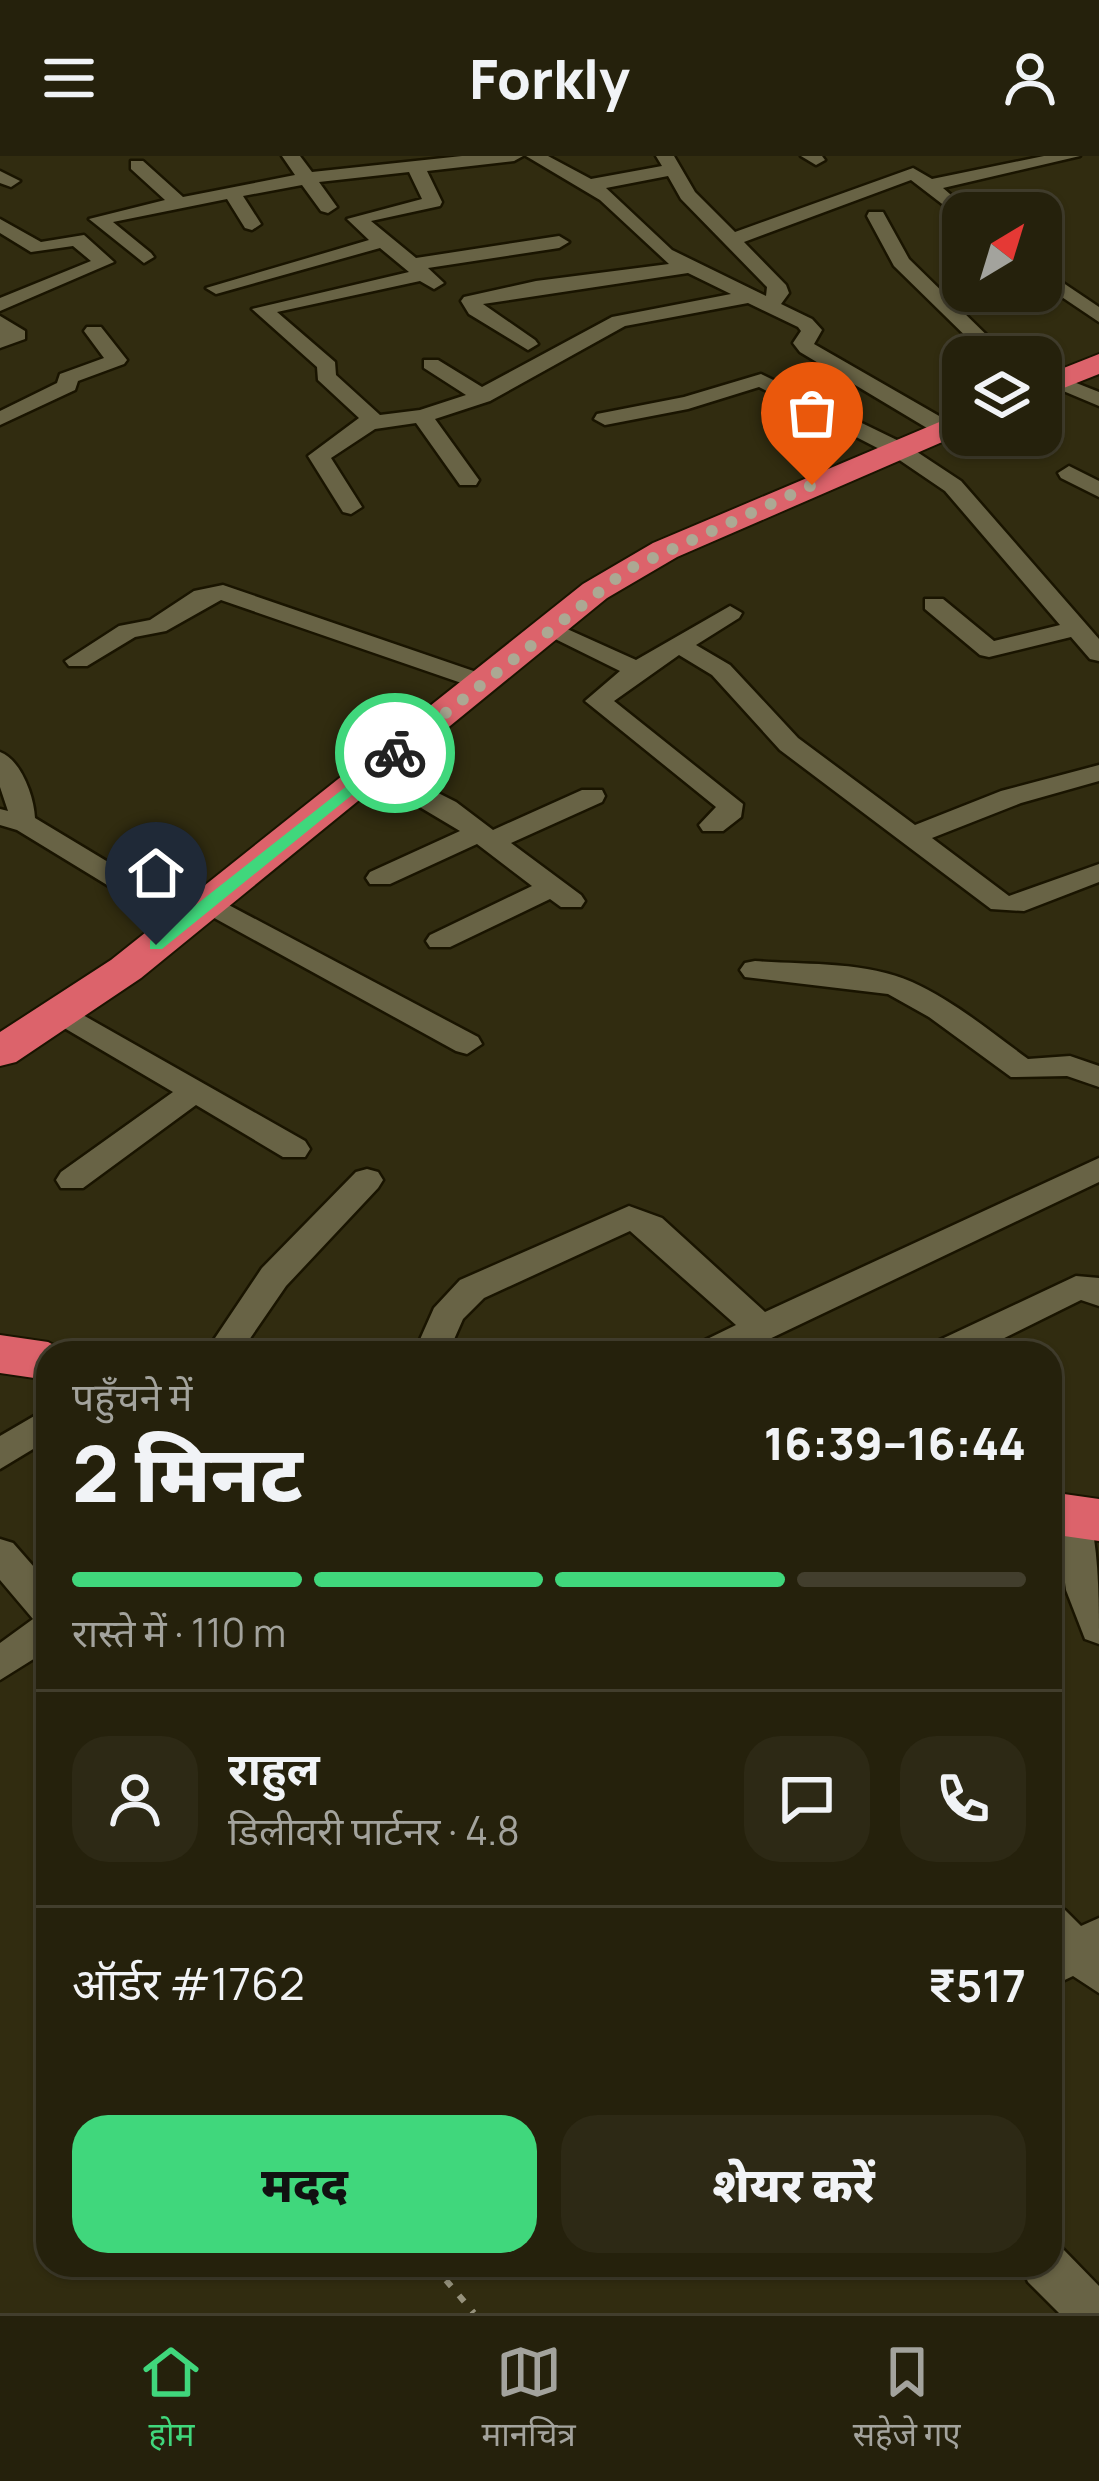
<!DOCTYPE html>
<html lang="hi">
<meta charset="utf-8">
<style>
:root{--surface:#25210c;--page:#2d2915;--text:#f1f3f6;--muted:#a3a39d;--line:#423e2d;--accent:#40d77c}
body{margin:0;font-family:Manrope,"Noto Sans Devanagari",sans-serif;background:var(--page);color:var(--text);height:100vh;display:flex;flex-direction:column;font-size:45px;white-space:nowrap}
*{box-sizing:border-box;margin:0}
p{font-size:39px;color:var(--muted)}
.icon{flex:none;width:66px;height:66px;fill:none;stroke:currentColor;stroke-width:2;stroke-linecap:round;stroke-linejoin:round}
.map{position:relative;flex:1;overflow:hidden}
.details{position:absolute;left:36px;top:1185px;width:1026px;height:936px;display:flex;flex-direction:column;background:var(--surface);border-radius:36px;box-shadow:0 3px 9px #0004,0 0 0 3px var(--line)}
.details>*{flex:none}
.needle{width:78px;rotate:38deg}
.tools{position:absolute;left:942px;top:36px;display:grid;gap:24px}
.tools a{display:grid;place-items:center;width:120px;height:120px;border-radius:24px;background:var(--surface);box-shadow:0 3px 9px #0004,0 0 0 3px var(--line);font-size:60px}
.pin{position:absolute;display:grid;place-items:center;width:102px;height:102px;color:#fff;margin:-123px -51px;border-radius:50% 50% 50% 0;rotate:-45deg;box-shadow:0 0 12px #0007}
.pin .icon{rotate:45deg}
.courier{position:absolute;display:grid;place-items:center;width:120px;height:120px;margin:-60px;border:9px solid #40d77c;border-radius:50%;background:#fff;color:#222;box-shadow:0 3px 15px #0007}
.headline em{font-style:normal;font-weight:800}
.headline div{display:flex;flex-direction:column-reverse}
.headline{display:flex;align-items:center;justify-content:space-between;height:204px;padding:0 36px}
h1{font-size:78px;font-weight:800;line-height:90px}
.bar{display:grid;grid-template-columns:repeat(4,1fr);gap:18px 12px;align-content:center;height:144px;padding:0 36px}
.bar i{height:15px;border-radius:9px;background:var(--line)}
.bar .active{background:var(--accent)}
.bar p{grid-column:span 4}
.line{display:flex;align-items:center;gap:30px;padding:0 36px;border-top:3px solid var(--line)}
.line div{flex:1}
.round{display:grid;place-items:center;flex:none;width:126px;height:126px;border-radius:36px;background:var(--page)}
.primary-button{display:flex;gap:24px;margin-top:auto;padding:24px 36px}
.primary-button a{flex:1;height:138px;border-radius:36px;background:var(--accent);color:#111;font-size:48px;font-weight:800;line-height:138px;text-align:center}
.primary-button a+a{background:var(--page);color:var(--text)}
header{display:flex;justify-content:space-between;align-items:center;height:156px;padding:0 36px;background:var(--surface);font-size:54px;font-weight:800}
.dock{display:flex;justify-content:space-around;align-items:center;height:168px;border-top:3px solid var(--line);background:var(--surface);font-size:33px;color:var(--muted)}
.dock a{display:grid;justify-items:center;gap:6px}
.dock .active{color:var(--accent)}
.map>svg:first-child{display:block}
</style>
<header><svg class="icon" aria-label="menu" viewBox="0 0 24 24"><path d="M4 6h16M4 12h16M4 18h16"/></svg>Forkly<svg class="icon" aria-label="person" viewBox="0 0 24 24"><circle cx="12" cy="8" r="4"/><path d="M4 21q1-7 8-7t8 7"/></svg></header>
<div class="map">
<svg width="1099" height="2157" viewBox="0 0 1099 2157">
<rect width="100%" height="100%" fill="#312c10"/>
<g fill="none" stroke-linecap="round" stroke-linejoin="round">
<g stroke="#191400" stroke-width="5">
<g id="minor">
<path d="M 282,0 L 300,0 L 312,16 L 462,0 L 523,0 L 514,5 L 427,15 L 442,46 L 440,50 L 371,65 L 416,102 L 559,80 L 569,86 L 559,92 L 428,112 L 444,127 L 434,133 L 420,125 L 277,156 L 335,206 L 336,219 L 380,259 L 420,254 L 466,239 L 424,212 L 424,204 L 438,204 L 482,231 L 612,161 L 731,138 L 688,117 L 483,148 L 535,184 L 538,188 L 528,194 L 469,158 L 461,145 L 464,141 L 536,125 L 669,108 L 600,44 L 526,0 L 548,0 L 591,23 L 662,10 L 656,0 L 674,0 L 695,36 L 735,76 L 913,12 L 932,23 L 1044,0 L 1080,0 L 943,32 L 972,57 L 963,57 L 963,64 L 911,24 L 744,86 L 786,129 L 789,137 L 781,148 L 812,163 L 822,174 L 814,188 L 953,268 L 953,278 L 937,278 L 800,196 L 793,187 L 801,175 L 798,171 L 748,147 L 625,170 L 490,245 L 435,263 L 479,324 L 476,329 L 460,329 L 416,267 L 375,273 L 331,302 L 362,351 L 351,358 L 343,356 L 308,300 L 359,262 L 318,224 L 317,211 L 252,153 L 409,116 L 380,92 L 216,138 L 206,132 L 369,84 L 347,63 L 422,43 L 409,16 L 319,26 L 337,51 L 328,57 L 321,55 L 302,29 L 243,40 L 261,68 L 252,74 L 245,72 L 227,43 L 113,66 L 151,97 L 154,101 L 144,107 L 89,63 L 165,44 L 131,13 L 131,5 L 143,5 L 183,41 L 295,19 ZM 668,20 L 681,43 L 767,131 L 766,140 L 672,94 L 606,32 Z"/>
<polygon points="801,0 822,0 825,4 816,9"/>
<polygon points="0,15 20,25 11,31 0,27"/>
<polygon points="869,56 883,56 909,103 1009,201 987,201 894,110 867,60"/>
<polygon points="0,63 41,86 84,79 114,106 0,155 0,142 91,105 73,90 31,96 0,77"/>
<polygon points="1041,112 1099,151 1099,166 1041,127"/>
<polygon points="0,160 25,175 25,183 0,192"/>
<polygon points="87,171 101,171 127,204 124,208 78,225 75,234 0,269 0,255 57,227 60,218 104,202 84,175"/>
<polygon points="761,218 905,288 961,325 1099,483 1099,505 1090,503 1071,481 989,501 980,499 925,453 925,443 943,443 994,485 1060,469 945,335 895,301 759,231 688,253 605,269 594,263 597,258 684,241"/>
<polygon points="1056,219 1099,236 1099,250 1049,229 1045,225"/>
<polygon points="1069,310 1099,325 1099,341 1061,322 1058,317"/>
<polygon points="223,429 491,521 495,526 491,531 473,531 221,444 166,475 135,481 87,510 69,510 65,505 119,470 150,464 194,435"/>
<polygon points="730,450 742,457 739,462 696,489 730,509 798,582 915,669 1001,635 1099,609 1099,625 1021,647 932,682 1009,740 1099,708 1099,726 1024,755 991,753 780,594 712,519 679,499 614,545 743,648 741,661 723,675 703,675 699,669 716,651 585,545 620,515 535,473 538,468 556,468 636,504"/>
<path d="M 0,596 C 21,604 34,640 35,662 L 196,759 L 200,765 L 196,771 L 176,771 L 17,674 L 0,669 L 0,653 L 8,655 L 0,631 Z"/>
<polygon points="375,605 456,646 493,674 582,634 602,634 605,640 602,646 511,687 581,739 585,745 581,751 561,751 550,743 450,791 430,791 426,785 430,779 532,730 477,688 390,728 370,728 366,722 370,716 460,675 366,619 362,613"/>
<polygon points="208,738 478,881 482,888 467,898 456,895 198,753 194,747 198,741"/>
<path d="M 755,805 C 805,809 865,805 912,826 C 954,845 991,876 1028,903 L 1070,900 L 1099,910 L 1099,931 L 1067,920 L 1011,921 L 929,861 L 888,838 L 745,821 L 740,814 L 745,807 Z"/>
<polygon points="60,846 305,985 310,993 305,1001 283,1001 196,949 83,1032 61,1032 56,1024 61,1016 173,936 49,863 45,856 49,849"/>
<polygon points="1099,1002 1099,1026 740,1197 692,1197 697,1188 736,1169 630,1075 484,1142 463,1163 448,1197 414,1197 434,1152 460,1124 629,1050 662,1062 765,1156"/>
<polygon points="367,1013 378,1016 383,1024 378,1032 286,1130 240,1197 205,1197 262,1112 356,1016"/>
<polygon points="1076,1120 1099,1122 1099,1150 1081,1144 974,1197 926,1197 931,1188"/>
<polygon points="48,1252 48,1284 0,1313 0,1280"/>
<path d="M 1074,1345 L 1087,1350 C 1099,1389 1099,1445 1099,1488 L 1085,1483 L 1066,1434 L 1056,1360 L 1061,1350 Z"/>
<polygon points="0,1383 13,1387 48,1427 48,1494 0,1524 0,1487 33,1463 0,1424"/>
<polygon points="1050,1749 1065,1754 1081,1770 1099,1762 1099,1837 1073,1820 1050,1831"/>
<polygon points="1050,2087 1062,2092 1099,2130 1099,2157 1059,2157 1028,2126 1021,2109 1050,2109"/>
</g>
</g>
<g stroke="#191400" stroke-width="4">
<g id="highway">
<polygon points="1099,198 1099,218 1041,241 1041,221"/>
<polygon points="963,256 963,277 677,401 607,442 141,822 16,906 0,910 0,876 111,804 583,428 653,387"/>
<polygon points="0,1179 48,1186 69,1197 48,1197 48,1224 0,1217"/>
<polygon points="1050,1336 1099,1343 1099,1385 1050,1378"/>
</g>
</g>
<polyline stroke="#96927c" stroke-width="6" stroke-dasharray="8 12" stroke-linecap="butt" points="433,2109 474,2157"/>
<use href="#minor" fill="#686345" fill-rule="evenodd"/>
<use href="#highway" fill="#dc636b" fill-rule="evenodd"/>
</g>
<polygon fill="#40d77c" points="395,592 402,597 400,600 162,793 150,793 150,785"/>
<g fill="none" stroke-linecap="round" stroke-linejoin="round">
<polyline stroke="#aca893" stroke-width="12" stroke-dasharray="0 21.6" points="395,597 627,414 812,329"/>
</g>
</svg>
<div class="tools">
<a><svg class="needle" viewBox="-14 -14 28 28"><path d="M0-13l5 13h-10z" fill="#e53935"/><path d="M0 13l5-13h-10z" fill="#a3a39d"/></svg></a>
<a><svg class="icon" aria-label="layers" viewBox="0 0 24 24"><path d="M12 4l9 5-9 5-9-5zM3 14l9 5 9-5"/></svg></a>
</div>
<div class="pin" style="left:812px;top:329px;background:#ea580c"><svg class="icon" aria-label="bag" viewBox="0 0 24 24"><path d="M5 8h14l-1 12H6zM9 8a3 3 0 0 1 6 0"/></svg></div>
<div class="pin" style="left:156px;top:789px;background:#1f2937"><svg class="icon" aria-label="home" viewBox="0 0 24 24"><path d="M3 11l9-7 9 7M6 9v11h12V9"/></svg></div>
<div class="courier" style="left:395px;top:597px"><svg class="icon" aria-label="bike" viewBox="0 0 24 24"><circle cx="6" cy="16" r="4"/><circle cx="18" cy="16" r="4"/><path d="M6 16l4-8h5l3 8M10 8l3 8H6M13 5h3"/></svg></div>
<section class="details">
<div class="headline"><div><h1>2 मिनट</h1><p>पहुँचने में</p></div><em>16:39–16:44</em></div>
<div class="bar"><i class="active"></i><i class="active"></i><i class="active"></i><i></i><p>रास्ते में · 110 m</p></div>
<div class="line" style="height:216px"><a class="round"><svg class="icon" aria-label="person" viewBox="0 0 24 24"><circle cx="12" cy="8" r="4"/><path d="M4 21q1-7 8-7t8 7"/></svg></a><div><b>राहुल</b><p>डिलीवरी पार्टनर · 4.8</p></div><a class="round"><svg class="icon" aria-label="chat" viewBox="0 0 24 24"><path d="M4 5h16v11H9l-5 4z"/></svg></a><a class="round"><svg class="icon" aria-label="phone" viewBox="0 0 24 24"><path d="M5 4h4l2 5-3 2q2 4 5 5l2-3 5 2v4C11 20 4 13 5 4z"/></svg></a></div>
<div class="line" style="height:156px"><div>ऑर्डर #1762</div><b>₹517</b></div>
<div class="primary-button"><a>मदद</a><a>शेयर करें</a></div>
</section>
</div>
<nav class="dock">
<a class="active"><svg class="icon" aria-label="home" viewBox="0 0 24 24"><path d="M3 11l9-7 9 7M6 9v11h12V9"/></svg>होम</a>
<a><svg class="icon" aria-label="map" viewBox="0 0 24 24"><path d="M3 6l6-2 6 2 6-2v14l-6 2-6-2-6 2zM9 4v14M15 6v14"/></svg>मानचित्र</a>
<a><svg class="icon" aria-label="saved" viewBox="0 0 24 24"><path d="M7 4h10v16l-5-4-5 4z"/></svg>सहेजे गए</a>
</nav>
